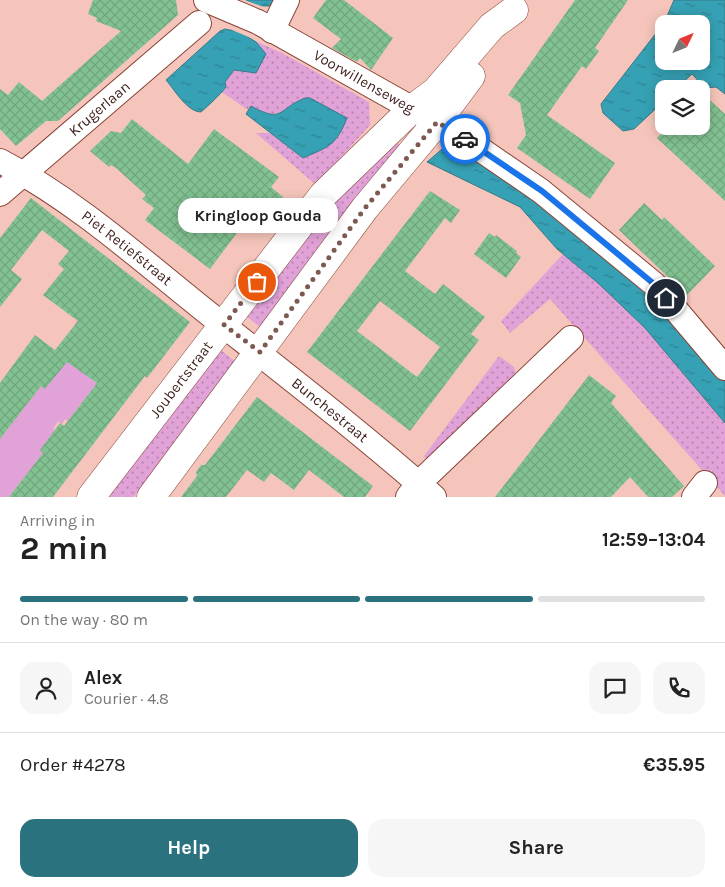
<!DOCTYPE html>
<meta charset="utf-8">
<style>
:root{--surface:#fff;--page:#f6f6f6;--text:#222;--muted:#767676;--line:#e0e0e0;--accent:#2b727f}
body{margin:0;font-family:Karla,sans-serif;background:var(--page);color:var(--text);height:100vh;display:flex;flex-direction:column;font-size:19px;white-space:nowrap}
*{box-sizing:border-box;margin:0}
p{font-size:16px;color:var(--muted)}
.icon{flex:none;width:28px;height:28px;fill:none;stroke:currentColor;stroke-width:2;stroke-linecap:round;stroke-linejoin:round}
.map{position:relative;height:497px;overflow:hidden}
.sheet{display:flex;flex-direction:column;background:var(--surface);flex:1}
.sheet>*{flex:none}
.needle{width:32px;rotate:47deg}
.fabs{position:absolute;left:655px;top:15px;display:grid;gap:10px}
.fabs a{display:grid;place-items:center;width:55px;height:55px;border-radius:10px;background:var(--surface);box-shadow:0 2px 12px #0003;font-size:25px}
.pin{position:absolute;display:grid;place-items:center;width:42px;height:42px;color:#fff;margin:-21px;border:2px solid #fff;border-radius:50%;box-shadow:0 1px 5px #0007}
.courier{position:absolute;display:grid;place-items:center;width:50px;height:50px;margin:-25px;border:4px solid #1a73e8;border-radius:50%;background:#fff;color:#222;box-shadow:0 1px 6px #0007}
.bubble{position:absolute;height:35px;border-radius:15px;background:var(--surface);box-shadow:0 2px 12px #0003;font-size:16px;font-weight:700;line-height:35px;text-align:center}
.summary em{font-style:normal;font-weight:700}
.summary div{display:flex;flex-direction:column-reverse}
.summary{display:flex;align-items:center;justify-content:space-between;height:85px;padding:0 20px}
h1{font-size:32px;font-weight:700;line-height:38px}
.bar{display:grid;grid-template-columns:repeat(4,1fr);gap:8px 5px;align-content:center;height:60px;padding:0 20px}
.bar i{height:6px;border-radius:4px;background:var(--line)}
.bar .on{background:var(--accent)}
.bar p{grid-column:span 4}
.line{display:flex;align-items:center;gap:12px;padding:0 20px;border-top:1px solid var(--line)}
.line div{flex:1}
.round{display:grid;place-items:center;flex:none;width:52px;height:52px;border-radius:15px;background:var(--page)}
.primary-button{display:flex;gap:10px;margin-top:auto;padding:10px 20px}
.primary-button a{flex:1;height:58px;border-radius:15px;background:var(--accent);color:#fff;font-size:20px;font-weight:700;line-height:58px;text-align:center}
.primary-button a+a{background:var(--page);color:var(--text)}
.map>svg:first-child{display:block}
</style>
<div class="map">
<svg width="725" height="497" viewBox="0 0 725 497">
<defs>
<pattern id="grass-dots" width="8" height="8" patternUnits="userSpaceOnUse" patternTransform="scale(1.25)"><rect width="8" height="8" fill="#e1a2d8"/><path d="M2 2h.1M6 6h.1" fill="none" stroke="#b883ae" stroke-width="1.8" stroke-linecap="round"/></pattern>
<pattern id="water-ripples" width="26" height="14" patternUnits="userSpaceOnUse" patternTransform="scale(1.25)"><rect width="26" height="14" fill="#36a1b4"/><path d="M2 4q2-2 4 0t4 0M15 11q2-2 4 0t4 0" fill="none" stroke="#2f8392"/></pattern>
<pattern id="building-cross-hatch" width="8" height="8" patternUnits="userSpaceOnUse" patternTransform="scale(1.25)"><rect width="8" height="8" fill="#82c292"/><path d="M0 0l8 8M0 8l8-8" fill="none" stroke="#71a67d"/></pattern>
</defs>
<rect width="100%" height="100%" fill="#f5c5bb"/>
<g fill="url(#grass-dots)">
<path d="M 247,37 L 282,53 L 369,102 L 370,125 L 316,185 L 256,133 L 270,133 L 303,158 L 311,155 L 299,100 C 278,115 275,119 251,106 L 248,110 L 222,92 L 226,87 L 224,82 L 235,70 Z"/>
<polygon points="396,142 403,147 266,332 240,311 321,208"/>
<polygon points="563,254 598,283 645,328 725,423 725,496 550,299 510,333 501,321"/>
<polygon points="216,346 237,363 134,497 106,497"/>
<polygon points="499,356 514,367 516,375 513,382 426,459 424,456"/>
</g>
<polygon fill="#e1a2d8" points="98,287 97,372 91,379 97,383 68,421 65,419 62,424 58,421 53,429 58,433 50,437 40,450 43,453 9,497 0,497 0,439 84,330 75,324"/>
<g fill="url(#water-ripples)" stroke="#387a86" fill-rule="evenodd">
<path d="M 247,0 L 276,0 L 269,6 L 260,6 L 248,37 L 256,42 L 266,54 L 256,73 L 234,70 L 225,82 L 226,87 C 219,96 210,104 201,112 C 187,112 174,89 166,80 L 220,31 L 225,29 L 235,31 Z"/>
<path d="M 674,0 L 725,0 L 725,94 L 716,87 L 705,88 L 692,74 L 676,89 L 664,89 L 664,101 L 634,129 L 623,131 L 603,113 L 601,104 L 664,23 ZM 664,24 L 701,24 L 701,61 L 664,61 Z"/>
<path d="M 305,98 L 310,98 L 347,118 C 336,146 328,147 303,158 L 246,114 L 251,106 C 284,124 277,109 305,98 Z"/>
<polygon points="448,144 457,146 572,223 628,272 725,381 725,423 645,328 598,283 557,249 520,207 427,162"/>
</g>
<polygon fill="#f5c5bb" points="244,0 264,7 261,9 251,38 232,30"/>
<g fill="url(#building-cross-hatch)" fill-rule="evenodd">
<polygon points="93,0 176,0 178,15 58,121 46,121 16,146 0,129 0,89 8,95 19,82 42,101 121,31 96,21 97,18 88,14"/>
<polygon points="326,0 344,0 393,38 371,70 360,58 357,62 332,48 341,39 313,18"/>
<polygon points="575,0 628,0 595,48 599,51 586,69 582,66 547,115 615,163 590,199 517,148 526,135 520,103 508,95"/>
<polygon points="701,92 725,114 725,201 657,138 668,126 701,126"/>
<polygon points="132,119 188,164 214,129 279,177 271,187 283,197 260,227 248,218 210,269 145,220 154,208 142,199 146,195 116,168 111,165 109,167 90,151 111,131 121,133"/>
<path d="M 430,191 L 460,210 L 451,223 L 445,218 L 405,271 L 435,294 L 443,284 L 485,317 L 471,334 L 479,340 L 410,431 L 307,352 ZM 380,301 L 440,347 L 417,377 L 357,331 Z"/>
<polygon points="31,198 190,322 147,378 145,376 53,497 9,497 43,453 40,450 60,423 64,426 97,383 67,362 45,389 41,386 0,439 0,383 35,335 55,350 78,321 43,295 64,269 58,264 69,251 42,230 11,270 22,279 0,307 0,238"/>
<polygon points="644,203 662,220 664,217 715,266 687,295 619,230"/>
<polygon points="489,233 495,237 496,235 517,251 516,253 521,257 506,278 474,254"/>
<polygon points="589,375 616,396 611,403 684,486 672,497 648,497 630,477 611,497 495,497"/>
<polygon points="257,397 373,486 365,497 344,497 309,470 294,490 271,473 264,482 247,470 226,497 181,497 197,476 196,472 201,465 205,465"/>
</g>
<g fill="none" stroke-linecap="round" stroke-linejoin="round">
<g stroke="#884538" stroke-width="26">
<g id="minor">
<path id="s1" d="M 206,0 L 258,22 L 461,136 L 541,191 L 654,284 L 725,368"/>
<polyline points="272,31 287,0"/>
<path id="s2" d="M 0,161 C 82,204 150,268 223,325 C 294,381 366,437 434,497"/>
<path id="s3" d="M 0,194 L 199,23"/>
<polyline points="408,497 419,483 571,338"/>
<polyline points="694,497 705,483"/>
</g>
</g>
<g stroke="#884538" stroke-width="29">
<g id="major">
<path id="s4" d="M 91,497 L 323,195 L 412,109 L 436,91 L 492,26 L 514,10"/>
<polyline points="151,497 365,208 437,122 471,76"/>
</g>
</g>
<use href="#minor" stroke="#fff" stroke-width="24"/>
<use href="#major" stroke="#fff" stroke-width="28"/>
</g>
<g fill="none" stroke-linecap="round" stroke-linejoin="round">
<polyline stroke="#7d5952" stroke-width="5" stroke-dasharray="0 9" points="257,282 224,325 260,352 365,208 437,122 465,139"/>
<polyline stroke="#1a73e8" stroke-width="6" points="465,139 542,191 654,284 666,298"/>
</g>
<g text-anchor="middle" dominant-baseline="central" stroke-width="5" stroke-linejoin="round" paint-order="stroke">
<g font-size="15" fill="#3c1f19" stroke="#f5c5bb">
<text stroke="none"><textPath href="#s1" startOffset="178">Voorwillenseweg</textPath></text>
<text stroke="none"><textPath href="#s3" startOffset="131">Krugerlaan</textPath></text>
<text stroke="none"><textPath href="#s2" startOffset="154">Piet Retiefstraat</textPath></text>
<text stroke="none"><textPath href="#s4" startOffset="148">Joubertstraat</textPath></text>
<text stroke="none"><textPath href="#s2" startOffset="414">Bunchestraat</textPath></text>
</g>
</g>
</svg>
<div class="fabs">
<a><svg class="needle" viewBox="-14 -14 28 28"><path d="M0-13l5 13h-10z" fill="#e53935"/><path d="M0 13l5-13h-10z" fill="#767676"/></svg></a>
<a><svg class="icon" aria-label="layers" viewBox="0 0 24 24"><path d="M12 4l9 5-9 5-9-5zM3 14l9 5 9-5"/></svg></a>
</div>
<div class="pin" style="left:257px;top:282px;background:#ea580c"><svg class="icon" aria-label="bag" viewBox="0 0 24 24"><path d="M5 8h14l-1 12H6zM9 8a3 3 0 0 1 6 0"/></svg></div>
<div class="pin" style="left:666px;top:298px;background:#1f2937"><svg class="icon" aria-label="home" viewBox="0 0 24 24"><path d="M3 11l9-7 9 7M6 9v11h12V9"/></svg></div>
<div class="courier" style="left:465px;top:139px"><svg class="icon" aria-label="car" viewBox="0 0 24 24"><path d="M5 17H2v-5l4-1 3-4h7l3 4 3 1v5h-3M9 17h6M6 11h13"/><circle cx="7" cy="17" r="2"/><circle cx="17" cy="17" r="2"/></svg></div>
<div class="bubble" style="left:178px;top:198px;width:160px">Kringloop Gouda</div>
</div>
<section class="sheet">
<div class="summary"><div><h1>2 min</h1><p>Arriving in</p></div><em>12:59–13:04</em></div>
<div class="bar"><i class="on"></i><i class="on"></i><i class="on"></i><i></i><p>On the way · 80 m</p></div>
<div class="line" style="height:90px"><a class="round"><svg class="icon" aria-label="person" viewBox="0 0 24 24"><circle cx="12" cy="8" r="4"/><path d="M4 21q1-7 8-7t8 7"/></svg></a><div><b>Alex</b><p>Courier · 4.8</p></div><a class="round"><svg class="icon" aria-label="chat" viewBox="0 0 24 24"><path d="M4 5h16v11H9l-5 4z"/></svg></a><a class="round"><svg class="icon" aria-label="phone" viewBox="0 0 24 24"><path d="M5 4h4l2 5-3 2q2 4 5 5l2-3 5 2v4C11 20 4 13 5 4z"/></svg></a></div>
<div class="line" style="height:65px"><div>Order #4278</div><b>€35.95</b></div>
<div class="primary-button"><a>Help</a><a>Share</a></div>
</section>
